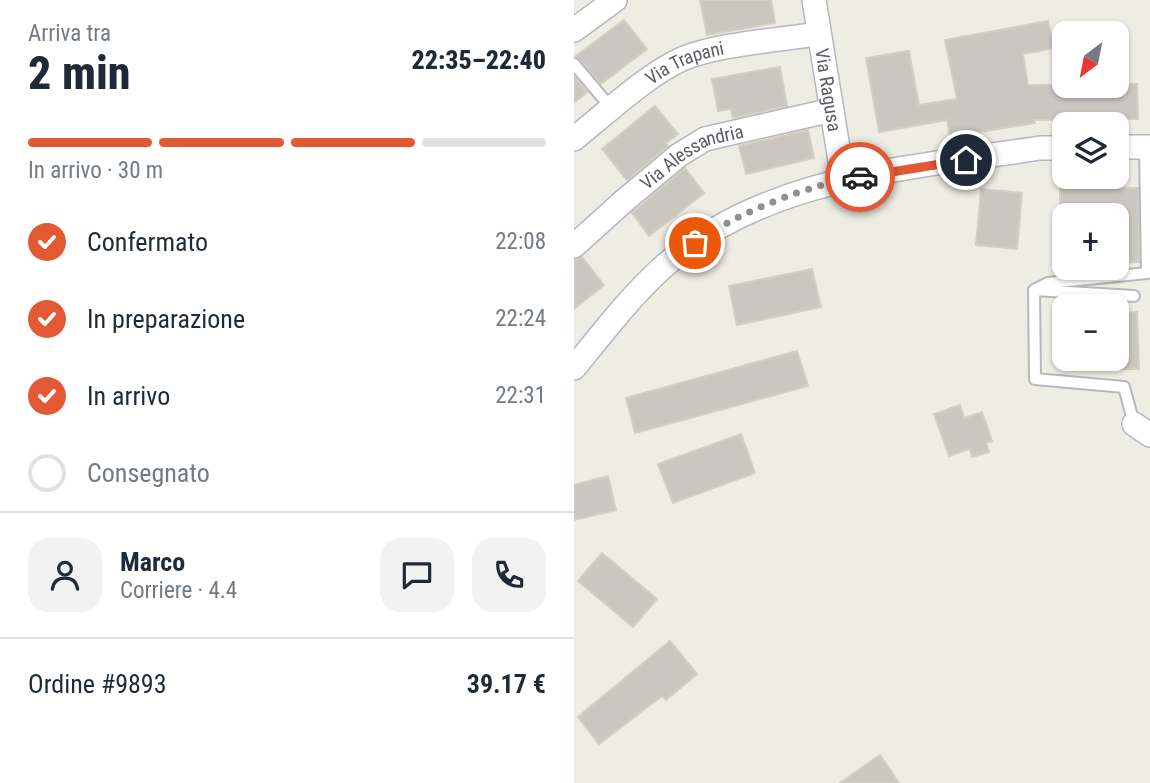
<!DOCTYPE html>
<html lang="it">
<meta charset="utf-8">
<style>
:root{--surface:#fff;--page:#f2f2f3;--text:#1f2937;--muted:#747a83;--line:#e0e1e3;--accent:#e35934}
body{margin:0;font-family:"Roboto Condensed",sans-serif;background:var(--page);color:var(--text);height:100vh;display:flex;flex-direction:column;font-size:26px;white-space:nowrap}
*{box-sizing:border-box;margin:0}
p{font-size:23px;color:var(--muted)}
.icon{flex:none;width:38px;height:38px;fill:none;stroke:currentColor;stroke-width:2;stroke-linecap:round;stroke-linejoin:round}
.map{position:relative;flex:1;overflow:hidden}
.side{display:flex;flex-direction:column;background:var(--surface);width:574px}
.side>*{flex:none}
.needle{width:46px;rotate:212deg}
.buttons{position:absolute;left:478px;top:21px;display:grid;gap:14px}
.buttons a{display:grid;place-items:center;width:77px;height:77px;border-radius:14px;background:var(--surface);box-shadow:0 2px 5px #0004;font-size:35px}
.pin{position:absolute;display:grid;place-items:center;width:60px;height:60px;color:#fff;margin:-30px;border:4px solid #fff;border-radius:50%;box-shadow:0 2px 7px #0007}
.courier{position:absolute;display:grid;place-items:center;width:70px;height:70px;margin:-35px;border:5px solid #e35934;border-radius:50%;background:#fff;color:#222;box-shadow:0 2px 9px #0007}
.head em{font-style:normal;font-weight:800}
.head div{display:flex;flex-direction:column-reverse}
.head{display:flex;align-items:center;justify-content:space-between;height:119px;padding:0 28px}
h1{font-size:46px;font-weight:800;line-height:52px}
.bar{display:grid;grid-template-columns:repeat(4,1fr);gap:10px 7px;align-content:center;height:84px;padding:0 28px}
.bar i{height:9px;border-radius:5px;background:var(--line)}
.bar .current{background:var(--accent)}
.bar p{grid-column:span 4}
.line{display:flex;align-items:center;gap:18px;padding:0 28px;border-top:2px solid var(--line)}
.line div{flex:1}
.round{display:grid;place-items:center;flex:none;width:74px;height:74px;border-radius:21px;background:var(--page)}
ol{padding:0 28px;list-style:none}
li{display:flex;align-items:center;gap:21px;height:77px}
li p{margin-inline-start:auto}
li .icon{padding:7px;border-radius:50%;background:var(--accent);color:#fff;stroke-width:4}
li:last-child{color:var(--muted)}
li i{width:38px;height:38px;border:4px solid var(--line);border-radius:50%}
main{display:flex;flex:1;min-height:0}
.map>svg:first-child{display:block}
</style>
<main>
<section class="side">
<div class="head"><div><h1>2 min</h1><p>Arriva tra</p></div><em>22:35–22:40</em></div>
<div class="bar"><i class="current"></i><i class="current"></i><i class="current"></i><i></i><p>In arrivo · 30 m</p></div>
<ol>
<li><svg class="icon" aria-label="check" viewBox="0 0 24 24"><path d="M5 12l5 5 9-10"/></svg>Confermato<p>22:08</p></li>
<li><svg class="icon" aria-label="check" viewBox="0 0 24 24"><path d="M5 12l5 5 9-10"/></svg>In preparazione<p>22:24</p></li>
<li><svg class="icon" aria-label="check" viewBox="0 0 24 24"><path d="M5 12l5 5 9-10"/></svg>In arrivo<p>22:31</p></li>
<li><i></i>Consegnato</li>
</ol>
<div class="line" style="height:126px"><a class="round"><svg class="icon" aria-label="person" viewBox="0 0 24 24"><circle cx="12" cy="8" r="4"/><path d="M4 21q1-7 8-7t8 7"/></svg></a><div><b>Marco</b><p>Corriere · 4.4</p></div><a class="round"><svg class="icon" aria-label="chat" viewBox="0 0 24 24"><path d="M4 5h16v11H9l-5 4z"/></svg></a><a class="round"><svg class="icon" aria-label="phone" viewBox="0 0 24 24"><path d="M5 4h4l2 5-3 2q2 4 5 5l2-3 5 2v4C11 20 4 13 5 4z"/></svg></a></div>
<div class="line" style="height:91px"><div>Ordine #9893</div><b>39.17 €</b></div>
</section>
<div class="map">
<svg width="576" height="783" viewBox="0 0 576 783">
<rect width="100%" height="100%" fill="#eeede4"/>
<g fill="#cac7c1" stroke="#d2d0c2" stroke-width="2">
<polygon points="126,0 197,0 201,23 133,35"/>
<polygon points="50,20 73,49 27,84 2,56"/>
<polygon points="474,21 480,48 449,54 454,85 563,84 564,119 460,120 461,123 376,137 373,120 305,132 292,58 335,51 345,105 383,99 371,40"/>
<polygon points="206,67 213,106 159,118 157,109 144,111 138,79"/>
<polygon points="0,76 13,92 0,103"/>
<polygon points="81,106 104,134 92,143 94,146 53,180 28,149"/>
<polygon points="234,130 240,158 172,174 165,146"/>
<polygon points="111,168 130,193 75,236 58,213"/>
<polygon points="486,188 564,188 565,262 542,263 542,215 486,215"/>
<polygon points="407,189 448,193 443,249 402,245"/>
<polygon points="8,257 30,285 0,309 0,260"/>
<polygon points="238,269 247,307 163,325 155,286"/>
<polygon points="563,312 565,369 542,369 542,313"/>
<polygon points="223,351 234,386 61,433 52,398"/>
<polygon points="386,405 390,418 408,412 418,441 412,443 415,452 398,457 396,449 375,456 360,414"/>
<polygon points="167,434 181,473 99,503 84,464"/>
<polygon points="34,476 42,510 0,520 0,485"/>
<polygon points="28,553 83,599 59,627 4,581"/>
<polygon points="96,641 123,674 92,700 88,696 25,744 4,717"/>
<polygon points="306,755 325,783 266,783"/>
</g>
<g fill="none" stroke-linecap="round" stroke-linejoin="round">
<g stroke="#b6b8bd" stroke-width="14">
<g id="service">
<polyline points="0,64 38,109"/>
<polyline points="462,289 474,283 573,273 571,147"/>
<polyline points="560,296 460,290 461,379 550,387 560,424"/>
</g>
</g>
<g stroke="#b6b8bd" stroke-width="26">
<g id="minor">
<path id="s1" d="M 240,0 L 269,179"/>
<polyline points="0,30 41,0"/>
<path id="s2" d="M 0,139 C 30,115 74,74 108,59 C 143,44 205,40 244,34"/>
<polyline points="542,147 576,147"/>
<path id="s3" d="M 0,246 L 51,200 L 105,155 L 131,139 L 258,110"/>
<path d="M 0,368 C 28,334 55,298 88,268 C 189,176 338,168 466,148 L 490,148"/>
<polyline points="560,424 576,435"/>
</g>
</g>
<use href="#service" stroke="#fff" stroke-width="10"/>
<use href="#minor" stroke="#fff" stroke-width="23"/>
</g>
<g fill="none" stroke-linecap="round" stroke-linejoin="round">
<path stroke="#8f9091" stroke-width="7" stroke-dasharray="0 12.6" d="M 121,243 C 162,213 236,184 286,177"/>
<polyline stroke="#e35934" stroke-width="9" points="286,177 392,160"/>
</g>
<g text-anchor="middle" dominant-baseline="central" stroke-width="5" stroke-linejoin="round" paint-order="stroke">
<g font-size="19" fill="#5c5e64" stroke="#fff">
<text stroke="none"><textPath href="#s2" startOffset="136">Via Trapani</textPath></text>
<text stroke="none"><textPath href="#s1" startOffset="91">Via Ragusa</textPath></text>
<text stroke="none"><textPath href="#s3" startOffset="150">Via Alessandria</textPath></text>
</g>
</g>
</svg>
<div class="buttons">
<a><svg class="needle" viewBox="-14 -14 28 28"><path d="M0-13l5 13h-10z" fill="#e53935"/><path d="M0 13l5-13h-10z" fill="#747a83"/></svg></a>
<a><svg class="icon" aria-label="layers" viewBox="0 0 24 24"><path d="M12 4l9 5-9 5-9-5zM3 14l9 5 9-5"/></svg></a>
<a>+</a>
<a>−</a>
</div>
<div class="pin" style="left:121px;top:243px;background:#ea580c"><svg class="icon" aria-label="bag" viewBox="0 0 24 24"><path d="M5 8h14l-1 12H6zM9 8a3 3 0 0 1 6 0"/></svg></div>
<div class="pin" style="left:392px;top:160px;background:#1f2937"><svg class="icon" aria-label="home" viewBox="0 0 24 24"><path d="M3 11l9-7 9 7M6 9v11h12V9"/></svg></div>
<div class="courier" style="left:286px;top:177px"><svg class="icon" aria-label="car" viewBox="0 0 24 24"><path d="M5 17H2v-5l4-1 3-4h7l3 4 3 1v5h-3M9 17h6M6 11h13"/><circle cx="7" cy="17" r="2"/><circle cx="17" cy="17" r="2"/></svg></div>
</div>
</main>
